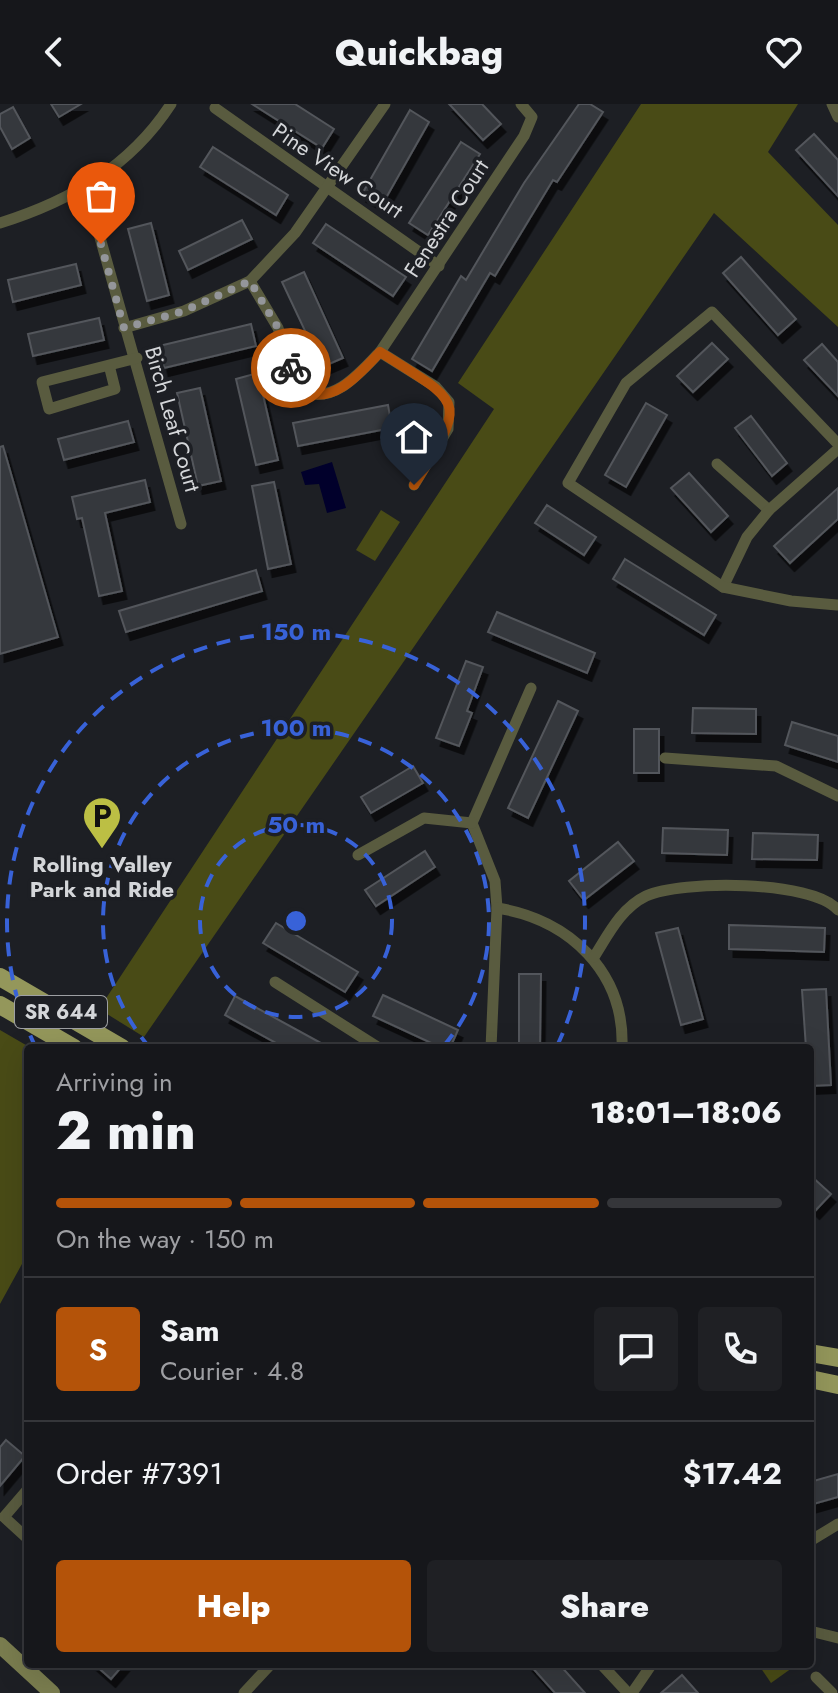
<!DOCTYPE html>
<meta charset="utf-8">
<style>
:root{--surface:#16171b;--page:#1f2024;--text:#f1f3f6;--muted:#9e9fa3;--line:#35363a;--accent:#b45309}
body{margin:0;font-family:Jost,sans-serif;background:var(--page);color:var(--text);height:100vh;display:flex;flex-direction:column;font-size:30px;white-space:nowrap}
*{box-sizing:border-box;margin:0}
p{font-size:26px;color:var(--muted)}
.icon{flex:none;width:44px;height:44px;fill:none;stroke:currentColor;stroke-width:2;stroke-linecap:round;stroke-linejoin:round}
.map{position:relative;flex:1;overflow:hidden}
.drawer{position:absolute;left:24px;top:940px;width:790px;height:624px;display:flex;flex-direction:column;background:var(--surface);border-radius:8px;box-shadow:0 8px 32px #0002,0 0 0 2px var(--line)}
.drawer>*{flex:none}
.pin{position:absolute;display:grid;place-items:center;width:68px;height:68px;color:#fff;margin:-82px -34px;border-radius:50% 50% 50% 0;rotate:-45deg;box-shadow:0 0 8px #0007}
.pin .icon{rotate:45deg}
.courier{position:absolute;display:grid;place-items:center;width:80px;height:80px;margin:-40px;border:6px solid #b45309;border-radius:50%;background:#fff;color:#222;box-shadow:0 2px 10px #0007}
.overview em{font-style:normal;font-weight:800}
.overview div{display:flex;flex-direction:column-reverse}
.overview{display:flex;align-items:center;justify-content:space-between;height:136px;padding:0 32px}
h1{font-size:52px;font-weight:800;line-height:60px}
.bar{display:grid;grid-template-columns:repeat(4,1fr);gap:12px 8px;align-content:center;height:96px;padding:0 32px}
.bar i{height:10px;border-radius:6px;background:var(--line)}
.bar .current{background:var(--accent)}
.bar p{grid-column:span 4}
.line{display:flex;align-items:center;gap:20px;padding:0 32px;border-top:2px solid var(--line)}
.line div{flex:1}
.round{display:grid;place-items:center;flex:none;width:84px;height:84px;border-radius:8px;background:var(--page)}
.cta{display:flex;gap:16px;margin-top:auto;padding:16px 32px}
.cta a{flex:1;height:92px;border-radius:8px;background:var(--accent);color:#fff;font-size:32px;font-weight:800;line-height:92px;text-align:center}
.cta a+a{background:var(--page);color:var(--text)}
header{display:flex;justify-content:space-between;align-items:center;height:104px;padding:0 32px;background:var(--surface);font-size:36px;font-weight:800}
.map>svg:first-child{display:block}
</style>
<header><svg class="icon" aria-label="back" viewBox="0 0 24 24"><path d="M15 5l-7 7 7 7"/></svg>Quickbag<svg class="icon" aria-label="heart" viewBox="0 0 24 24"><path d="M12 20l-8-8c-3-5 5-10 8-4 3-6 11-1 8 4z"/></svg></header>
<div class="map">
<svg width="838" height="1589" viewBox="0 0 838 1589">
<defs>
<filter id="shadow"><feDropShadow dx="4.5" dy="8" stdDeviation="0" flood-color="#0009"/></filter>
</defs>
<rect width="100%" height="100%" fill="#1d1f24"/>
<g fill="#494b16">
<polygon points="641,0 798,0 768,48 838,121 838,223 714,109 144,933 99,905 494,305 458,279"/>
<polygon points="381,406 400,418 375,457 356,446"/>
<polygon points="0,926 31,944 28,944 28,1149 0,1200"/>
<polygon points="758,1560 789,1560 792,1564 771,1579"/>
</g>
<polygon fill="#01002b" points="332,358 346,404 327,409 319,380 305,381 301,368"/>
<g fill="#36383d" stroke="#53565b" stroke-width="2" filter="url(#shadow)">
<polygon points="51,0 81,0 59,13"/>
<polygon points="252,0 295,0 334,25 322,44"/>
<polygon points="449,0 482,0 501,20 483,36"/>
<polygon points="579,0 590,0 603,8 557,78 553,76 495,172 490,169 432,267 412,255 461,172 466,176 524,79"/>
<polygon points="13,3 30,34 12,45 0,23 0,10"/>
<polygon points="410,6 429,18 382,101 362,90"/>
<polygon points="814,30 838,56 838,92 796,46"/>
<polygon points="461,38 480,50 428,131 409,119"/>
<polygon points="213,43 288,91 276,111 200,63"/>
<polygon points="242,116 252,135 188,166 179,147"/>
<polygon points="151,119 169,191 147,197 128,125"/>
<polygon points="326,120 406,173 393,192 313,139"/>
<polygon points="741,153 796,215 778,231 723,169"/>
<polygon points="76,160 81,181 13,198 8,176"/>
<polygon points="304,168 343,254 322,263 282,178"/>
<polygon points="99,214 104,236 33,252 28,230"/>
<polygon points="251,220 256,242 164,264 159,242"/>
<polygon points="712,239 728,255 693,288 677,272"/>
<polygon points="822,240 838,258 838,292 804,256"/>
<polygon points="258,269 278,356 256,361 236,275"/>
<polygon points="200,284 221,377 198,382 177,289"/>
<polygon points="646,299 667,311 626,383 605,371"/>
<polygon points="388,301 392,324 298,342 293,319"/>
<polygon points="751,312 787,359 772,372 735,324"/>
<polygon points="128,317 134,338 64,356 58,335"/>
<polygon points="3,342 58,533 0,550 0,343"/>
<polygon points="689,369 728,412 711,428 671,384"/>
<polygon points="145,376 150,398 105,409 122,487 99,492 82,414 77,415 72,393"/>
<polygon points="274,378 291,460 268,465 252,382"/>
<polygon points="838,384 838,415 790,459 774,442"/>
<polygon points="547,401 596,433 584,451 535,419"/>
<polygon points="625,455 716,511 704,531 613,475"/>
<polygon points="256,466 262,487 126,528 119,507"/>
<polygon points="497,508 595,549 587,569 488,528"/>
<polygon points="466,557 483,563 467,607 472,609 459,642 436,634"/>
<polygon points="558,597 578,607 528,714 508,704"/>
<polygon points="693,604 756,605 756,630 692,629"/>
<polygon points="792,618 838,632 838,658 785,641"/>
<rect x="634" y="625" width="25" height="44"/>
<polygon points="413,662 423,679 371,709 361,693"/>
<polygon points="663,724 728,726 727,751 662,749"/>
<polygon points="753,729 818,731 817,756 752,755"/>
<polygon points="618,738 634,757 584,796 569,777"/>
<polygon points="425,747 435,763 376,802 365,786"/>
<polygon points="276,819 358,868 345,888 263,839"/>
<polygon points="729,821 825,824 824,848 729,845"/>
<polygon points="678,824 703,915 681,921 656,829"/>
<polygon points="519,870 541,870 540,944 519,944"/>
<polygon points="826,885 831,981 810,982 810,944 806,944 802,886"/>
<polygon points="383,891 458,926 450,944 442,944 373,912"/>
<polygon points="235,892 330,944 285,944 225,911"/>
<polygon points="810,1071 831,1090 815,1107 810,1102"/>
<polygon points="6,1336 25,1352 0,1382 0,1343"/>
<polygon points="838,1370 838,1393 810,1401 810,1378"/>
<polygon points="94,1560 124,1560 111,1575"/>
<polygon points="529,1560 559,1560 585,1589 555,1589"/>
<polygon points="682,1571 698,1589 661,1589"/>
</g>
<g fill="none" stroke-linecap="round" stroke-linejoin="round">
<g stroke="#595b3f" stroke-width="11">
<polyline points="832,0 838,13"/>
<polyline points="215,4 439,162"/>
<polyline points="86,84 181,420"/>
<path d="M 0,119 C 70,97 130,63 171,0"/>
<path d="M 250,177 L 278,224 L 288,257 L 304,288 C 335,300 360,268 380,248 L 524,32 L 532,13 L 521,0"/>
<polyline points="124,224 184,207 250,177 295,129 385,0"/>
<polyline points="380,248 436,283 449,298 448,325 414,381"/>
<polyline points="109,261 115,285 49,305 42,278 137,254"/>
<polyline points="717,360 769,406"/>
<polyline points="723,483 747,433 769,406 838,345"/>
<polyline points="837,501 791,497 723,483 568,379 626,279 712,208 838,340"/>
<polyline points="665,654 776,662 838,692"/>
<path d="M 472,719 L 495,777 L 497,804 C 569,815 625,868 622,944"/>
<polyline points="472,719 531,584"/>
<polyline points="358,751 424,714 472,719"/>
<path d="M 594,853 C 608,831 621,804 646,792 C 681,776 812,776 838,806"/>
<polyline points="275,878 379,944"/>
<polyline points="491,944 497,804"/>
<polyline points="28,1385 4,1413 28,1435"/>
<polyline points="810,1437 838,1420"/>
<polyline points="810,1527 838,1534"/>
<polyline points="601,1560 628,1589"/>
<polyline points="816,1573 832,1589"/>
<polyline points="244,1589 271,1560"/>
<polyline points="632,1589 652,1560"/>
</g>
<polyline stroke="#7a7d4f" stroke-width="16" points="0,1541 52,1589"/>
<g stroke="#94975b" stroke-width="18">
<polyline points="0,873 122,944"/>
<polyline points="0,901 74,944"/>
<polyline points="810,1249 838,1254"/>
<polyline points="810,1275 838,1281"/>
</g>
</g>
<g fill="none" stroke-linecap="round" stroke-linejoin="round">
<polyline stroke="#94969a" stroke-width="8" stroke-dasharray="0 14.4" points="101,140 124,224 184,207 250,177 278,224 291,264"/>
<path stroke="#b45309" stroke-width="10" d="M 291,264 L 304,288 C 335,300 361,268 380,248 C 464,301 468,294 414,381"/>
</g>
<g fill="none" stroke="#3862d8" stroke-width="4" stroke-dasharray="14 10">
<circle cx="296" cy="817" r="96"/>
<path d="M150 944A193 193 0 1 1 442 944"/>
<path d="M36 944A289 289 0 1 1 556 944"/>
</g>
<defs>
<g id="parking-pin" transform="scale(2)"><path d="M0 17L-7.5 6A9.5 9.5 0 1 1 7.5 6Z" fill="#bcbf44" stroke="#1d1f24"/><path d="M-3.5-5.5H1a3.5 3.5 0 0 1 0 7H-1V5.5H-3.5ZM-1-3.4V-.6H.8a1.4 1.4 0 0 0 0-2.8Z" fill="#111"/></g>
</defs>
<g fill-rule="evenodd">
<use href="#parking-pin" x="102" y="712"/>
</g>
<g text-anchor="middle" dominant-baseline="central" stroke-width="7" stroke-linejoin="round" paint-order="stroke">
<rect fill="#1d1f24" stroke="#9d9fa3" stroke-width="2" x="15" y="892" width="92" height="32" rx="6"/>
<g font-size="20" font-weight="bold" fill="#d4d6d9">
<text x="61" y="908">SR 644</text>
</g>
<g font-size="22" fill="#d4d6d9" stroke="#1d1f24">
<text transform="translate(338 66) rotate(34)">Pine View Court</text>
<text transform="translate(446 114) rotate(-57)">Fenestra Court</text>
<text transform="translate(173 315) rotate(74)">Birch Leaf Court</text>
</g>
<g font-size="22" font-weight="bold" fill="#d4d6d9" stroke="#1d1f24">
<text x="102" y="760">Rolling Valley<tspan x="102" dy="25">Park and Ride</tspan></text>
</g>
</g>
<circle cx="296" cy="817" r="12" fill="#3862d8" stroke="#1d1f24" stroke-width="4"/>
<g font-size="24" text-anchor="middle" font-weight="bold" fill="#3862d8" stroke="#1d1f24" stroke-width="7" stroke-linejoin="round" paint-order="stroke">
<text x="296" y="536">150 m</text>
<text x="296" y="632">100 m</text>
<text x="296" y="729">50 m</text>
</g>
</svg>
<div class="pin" style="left:101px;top:140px;background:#ea580c"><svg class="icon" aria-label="bag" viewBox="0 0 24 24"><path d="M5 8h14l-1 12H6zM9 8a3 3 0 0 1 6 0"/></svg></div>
<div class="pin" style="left:414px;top:381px;background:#1f2937"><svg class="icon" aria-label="home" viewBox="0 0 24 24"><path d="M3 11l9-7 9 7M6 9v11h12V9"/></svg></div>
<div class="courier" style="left:291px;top:264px"><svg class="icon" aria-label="bike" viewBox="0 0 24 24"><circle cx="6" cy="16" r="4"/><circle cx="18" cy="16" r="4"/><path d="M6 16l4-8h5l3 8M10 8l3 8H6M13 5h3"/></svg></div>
<section class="drawer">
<div class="overview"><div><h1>2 min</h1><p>Arriving in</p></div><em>18:01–18:06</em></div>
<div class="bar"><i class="current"></i><i class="current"></i><i class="current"></i><i></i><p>On the way · 150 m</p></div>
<div class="line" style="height:144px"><b class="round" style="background:var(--accent);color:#fff">S</b><div><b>Sam</b><p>Courier · 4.8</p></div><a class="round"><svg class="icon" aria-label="chat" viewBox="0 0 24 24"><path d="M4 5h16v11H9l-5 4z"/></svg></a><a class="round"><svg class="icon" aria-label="phone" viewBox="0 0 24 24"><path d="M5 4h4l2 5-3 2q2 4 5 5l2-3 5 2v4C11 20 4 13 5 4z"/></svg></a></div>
<div class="line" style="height:104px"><div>Order #7391</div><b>$17.42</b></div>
<div class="cta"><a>Help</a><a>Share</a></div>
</section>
</div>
